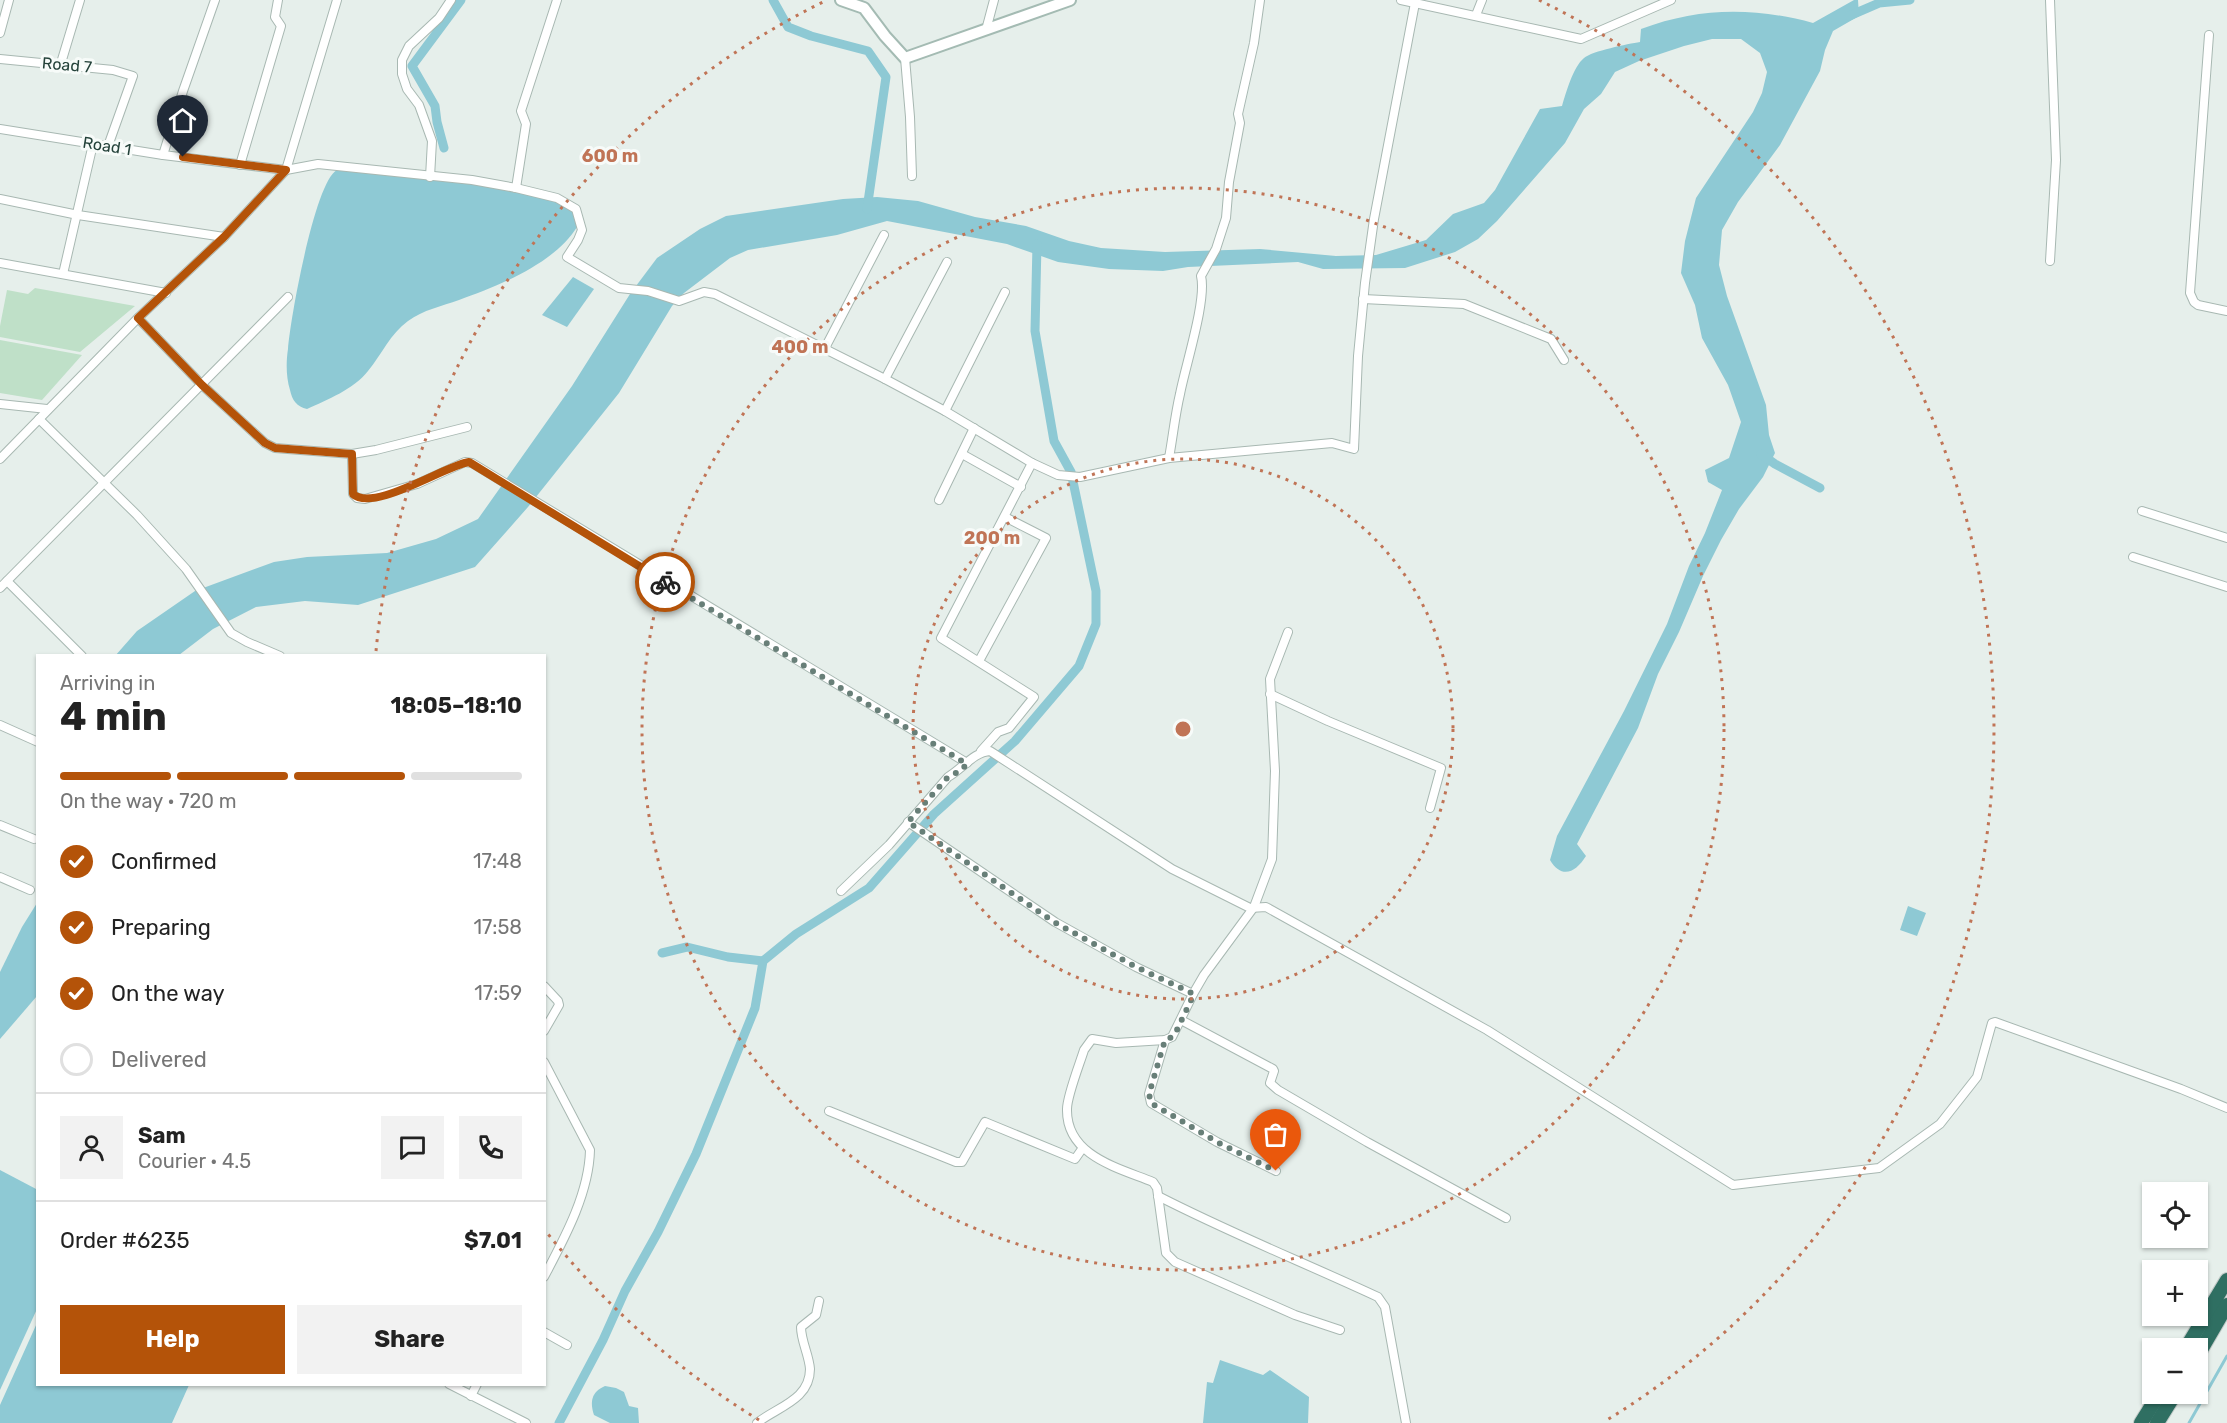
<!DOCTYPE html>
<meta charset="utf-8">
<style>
:root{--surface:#fff;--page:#f2f2f2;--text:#222;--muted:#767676;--line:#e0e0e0;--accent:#b45309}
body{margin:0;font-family:Rubik,sans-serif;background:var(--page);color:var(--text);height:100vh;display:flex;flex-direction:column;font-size:22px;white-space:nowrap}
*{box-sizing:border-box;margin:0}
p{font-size:20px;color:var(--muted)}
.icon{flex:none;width:33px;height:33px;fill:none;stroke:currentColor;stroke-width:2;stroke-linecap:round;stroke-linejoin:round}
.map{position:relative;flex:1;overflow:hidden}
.panel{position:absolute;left:36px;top:654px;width:510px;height:732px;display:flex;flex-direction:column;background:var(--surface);border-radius:0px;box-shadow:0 2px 4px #0004}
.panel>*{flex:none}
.tools{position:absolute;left:2142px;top:1182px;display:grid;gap:12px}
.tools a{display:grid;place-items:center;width:66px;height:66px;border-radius:0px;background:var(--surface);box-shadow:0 2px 4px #0004;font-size:30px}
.pin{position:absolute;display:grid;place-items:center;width:51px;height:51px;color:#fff;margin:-62px -26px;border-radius:50% 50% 50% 0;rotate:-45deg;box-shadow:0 0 6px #0007}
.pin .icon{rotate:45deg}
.courier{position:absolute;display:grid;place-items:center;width:60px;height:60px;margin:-30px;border:4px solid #b45309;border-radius:50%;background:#fff;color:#222;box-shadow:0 2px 8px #0007}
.summary em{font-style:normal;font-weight:700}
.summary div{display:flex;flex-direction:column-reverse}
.summary{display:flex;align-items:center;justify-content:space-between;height:102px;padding:0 24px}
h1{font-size:39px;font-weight:700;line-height:45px}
.bar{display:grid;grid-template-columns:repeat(4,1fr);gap:9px 6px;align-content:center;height:72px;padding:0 24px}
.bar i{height:8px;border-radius:4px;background:var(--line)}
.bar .current{background:var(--accent)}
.bar p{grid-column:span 4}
.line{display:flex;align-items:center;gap:15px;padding:0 24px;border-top:2px solid var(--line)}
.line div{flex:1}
.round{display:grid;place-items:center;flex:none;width:63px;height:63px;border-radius:0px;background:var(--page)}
ol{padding:0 24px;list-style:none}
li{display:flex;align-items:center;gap:18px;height:66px}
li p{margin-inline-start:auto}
li .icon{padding:6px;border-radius:50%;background:var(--accent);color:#fff;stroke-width:4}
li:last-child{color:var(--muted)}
li i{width:33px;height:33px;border:3px solid var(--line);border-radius:50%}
.primary-button{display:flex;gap:12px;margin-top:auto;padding:12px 24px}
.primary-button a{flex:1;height:69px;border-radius:0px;background:var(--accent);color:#fff;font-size:24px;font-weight:700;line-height:69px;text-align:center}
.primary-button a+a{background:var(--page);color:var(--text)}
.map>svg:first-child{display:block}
</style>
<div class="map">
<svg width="2227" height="1423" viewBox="0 0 2227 1423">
<rect width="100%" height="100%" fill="#e6efeb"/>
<g fill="#bfe0c8">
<polygon points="35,288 135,306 80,352 0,337 0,326 7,290 28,294"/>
<polygon points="0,340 82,355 42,400 0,393"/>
</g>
<g fill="#8ec9d4">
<path d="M 1854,0 L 1858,0 L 1859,16 L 1833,31 L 1825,50 L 1820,71 L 1780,145 L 1738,202 L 1722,230 L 1719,265 L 1727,296 L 1766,405 L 1769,435 L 1775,453 L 1763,477 L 1739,509 L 1721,540 L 1703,576 L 1679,632 L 1658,674 L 1638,728 L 1577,844 L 1586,856 C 1576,872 1562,880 1550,860 L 1557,836 L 1624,711 L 1667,624 L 1689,566 L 1705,533 L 1722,490 L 1708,482 L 1705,470 L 1729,458 L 1741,422 L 1728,385 L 1702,338 L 1695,305 L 1681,273 L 1685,241 L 1696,198 L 1753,112 L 1762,93 L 1767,72 L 1760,53 L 1741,39 L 1712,39 L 1684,46 L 1639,61 L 1615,72 L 1601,94 L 1584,109 L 1565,143 L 1497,221 L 1478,239 L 1455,252 L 1405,268 L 1323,269 L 1298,262 L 1188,267 L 1163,271 L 1109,269 L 1058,262 L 1007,244 L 887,221 L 837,235 L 748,250 L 730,258 L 684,293 L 672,306 L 619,393 L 528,507 L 475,567 L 358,605 L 305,601 L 256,607 L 213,629 L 179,655 L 115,656 L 137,631 L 195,591 L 274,562 L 307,557 L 387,553 L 436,539 L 478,519 L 572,386 L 630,294 L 657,258 L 700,229 L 726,216 L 843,199 L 877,197 L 918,201 L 975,217 L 1026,226 L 1069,241 L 1101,248 L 1165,252 L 1260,249 L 1336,256 L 1376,255 L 1426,240 L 1453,214 L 1484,203 L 1495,190 L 1540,109 L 1562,106 C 1566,93 1573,67 1584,58 C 1592,51 1628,44 1640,42 L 1641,29 C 1699,7 1754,7 1813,23 Z"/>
<path d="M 337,170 L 475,183 L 552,199 L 573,211 L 577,227 C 554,264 498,286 459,300 C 442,306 423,310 408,321 C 390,334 382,354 368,371 C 354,389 327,400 307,409 C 297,407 292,400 290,390 C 286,377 286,362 288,349 C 290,320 315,181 337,170 Z"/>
<polygon points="573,277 594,289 567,327 542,315"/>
<polygon points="37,903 37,996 0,1039 0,972 22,927"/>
<polygon points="1908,906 1926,913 1917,936 1900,930"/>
<polygon points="0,1170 38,1190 37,1309 0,1390"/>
<polygon points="37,1323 38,1384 189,1385 172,1423 0,1423 0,1405"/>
<polygon points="1220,1360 1263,1375 1270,1370 1309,1397 1308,1423 1203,1423 1207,1382 1213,1383"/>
<path d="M 605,1386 L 616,1388 L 624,1392 L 629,1406 L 638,1408 L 639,1423 L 610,1423 L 594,1415 C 590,1402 591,1392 605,1386 Z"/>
</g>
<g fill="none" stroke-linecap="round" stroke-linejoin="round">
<polyline stroke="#8ec9d4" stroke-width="3" points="2189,1423 2227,1356"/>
<g stroke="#8ec9d4" stroke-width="9">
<polyline points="773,0 788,27 811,36 868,51 886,77 867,209"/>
<polyline points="1849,16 1879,3 1910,0"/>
<polyline points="444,148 437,122 435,106 412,66 461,0"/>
<polyline points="1761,454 1775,464 1820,488"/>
<polyline points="662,953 687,947 728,957 763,961"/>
<polyline points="559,1423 603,1340 625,1291 658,1232 696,1154 755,1008 763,961 796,934 869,888 934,814 1015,741 1079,666 1096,624 1096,591 1071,472 1054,441 1035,331 1037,244"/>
</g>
<g stroke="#a8b8b2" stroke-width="10">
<g id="street">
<polyline points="1401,0 1581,39 1671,0"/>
<polyline points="2050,0 2056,160 2050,261"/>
<polyline points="1476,15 1482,0"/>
<polyline points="986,30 994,0"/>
<polyline points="0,33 9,0"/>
<polyline points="2209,35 2190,293 2194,302 2198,305 2227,311"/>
<polyline points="905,58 910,117 912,176"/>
<polyline points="0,59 113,70 133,76 108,146"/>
<polyline points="61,63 80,0"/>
<polyline points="0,129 163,155 286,170 318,164 472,180 516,188 557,198 576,209 582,230 578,240 567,257 619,288 648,291 679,301 704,292 715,294 885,379 945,411 1032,463 1058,475 1080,477 1169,458 1332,443 1354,449 1358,356 1365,283 1374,219 1415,3"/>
<polyline points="163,155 183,91 215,0"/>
<polyline points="240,165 281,26 275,17 278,0"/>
<polyline points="430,177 432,141 419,105 407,89 402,74 402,60 409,46 439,18 451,0"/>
<polyline points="516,188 526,124 521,111 557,0"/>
<polyline points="0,199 78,215 224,237"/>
<polyline points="0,263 166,293"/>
<polyline points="63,274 93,144"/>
<polyline points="1363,299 1464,304 1551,339 1564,360"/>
<polyline points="138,318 202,385 265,443 275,448 352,454 376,450 467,427"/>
<polyline points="825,348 884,235"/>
<polyline points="885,379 947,262"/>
<polyline points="0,404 47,409"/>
<polyline points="945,411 1005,292"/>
<polyline points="39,419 137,515 186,569 231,633 247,642 280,656"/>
<polyline points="352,454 353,494 357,498 365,499 417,484 465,462 472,463 967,763"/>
<polyline points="962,454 1021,487"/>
<path d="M 1169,458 C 1173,436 1175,415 1180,394 C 1185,367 1207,300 1201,276 L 1216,249 L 1226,218 L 1229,182 L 1240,123 L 1238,114 L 1254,43 L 1260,0"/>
<polyline points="0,459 138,318 224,237 286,170 337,0"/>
<polyline points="939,500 974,428"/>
<polyline points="2142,511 2227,538"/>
<polyline points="2133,557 2227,587"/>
<polyline points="7,581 82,656"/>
<polyline points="0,588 288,297"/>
<polyline points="979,661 1046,538 1005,517"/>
<polyline points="1270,694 1328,721 1441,768 1430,808"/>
<polyline points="0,725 38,742"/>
<polyline points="981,751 998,732 1009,728 1034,697 941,638 1032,463"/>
<polyline points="908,822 1055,922 1136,967 1193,994 1204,975 1254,907 1272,859 1275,771 1270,679 1288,632"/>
<polyline points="0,825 34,839"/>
<polyline points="0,877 30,890"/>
<path d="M 841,891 L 889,845 L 948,777 C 962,769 974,752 990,751 L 1172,869 L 1250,908 L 1266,907 L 1487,1030 L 1733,1185 L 1879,1168 L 1940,1124 L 1977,1077 L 1992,1023 L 1995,1022 L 2181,1089 L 2227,1108"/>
<polyline points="544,986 558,1001 559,1005 544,1031"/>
<path d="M 1193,994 L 1172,1037 L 1165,1040 L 1116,1043 L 1092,1039 L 1084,1050 C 1080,1063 1067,1096 1067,1109 C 1066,1156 1119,1168 1153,1182 L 1157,1188 L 1166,1253 L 1175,1262 L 1295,1315 L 1340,1330"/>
<polyline points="1181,1020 1273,1069 1274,1071 1270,1083 1278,1090 1367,1142 1506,1218"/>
<polyline points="1165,1040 1149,1094 1151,1103 1217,1142 1276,1171"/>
<path d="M 544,1062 L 590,1150 C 589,1194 564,1239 544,1277"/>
<polyline points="829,1111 956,1162 962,1162 985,1122 1075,1159 1082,1149"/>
<path d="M 1158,1196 C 1230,1233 1305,1263 1378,1297 L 1385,1307 L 1406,1423"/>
<polyline points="544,1332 567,1345"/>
<polyline points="449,1384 526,1423"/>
<polyline points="471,1396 477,1384"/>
<path d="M 757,1423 C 777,1407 810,1400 810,1369 C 809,1355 801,1341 801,1327 L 816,1315 L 819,1301"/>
</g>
</g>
<g stroke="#a4bbb3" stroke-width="14">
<polyline id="secondary" points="841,0 864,8 885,36 905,58 1070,0"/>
</g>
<g stroke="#c2cac8" stroke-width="16">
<g id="highway">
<polyline points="2186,1348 2227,1280"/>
<polyline points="2198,1355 2227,1305"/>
<polyline points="2141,1423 2159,1394"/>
<polyline points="2157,1423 2175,1394"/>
</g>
</g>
<use href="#street" stroke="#fff" stroke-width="8"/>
<use href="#secondary" stroke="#fff" stroke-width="10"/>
<use href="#highway" stroke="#2f6f62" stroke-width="14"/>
</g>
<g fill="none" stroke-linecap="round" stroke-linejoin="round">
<polyline stroke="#687f78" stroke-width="6" stroke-dasharray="0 10.8" points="665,582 967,764 960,771 948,777 908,822 1054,922 1136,967 1194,994 1176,1032 1172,1037 1165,1040 1149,1094 1151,1103 1217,1142 1276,1171"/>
<path stroke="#b45309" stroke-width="8" d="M 183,157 L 286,170 L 224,237 L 138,318 L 202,385 L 265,443 L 275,448 L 352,454 L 353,494 C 373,513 446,465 469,462 L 665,582"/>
</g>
<g fill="none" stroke="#c07456" stroke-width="3" stroke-dasharray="3 6">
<circle cx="1183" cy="729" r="270"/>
<circle cx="1183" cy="729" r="541"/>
<path d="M759 1420A811 811 0 0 1 548 1234M376 651A811 811 0 0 1 827 0M1539 0A811 811 0 0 1 1607 1420"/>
</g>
<g text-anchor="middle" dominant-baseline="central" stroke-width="6" stroke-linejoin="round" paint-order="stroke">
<g font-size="16" fill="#24423a" stroke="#f7fbf9">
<text transform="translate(67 65) rotate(5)">Road 7</text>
<text transform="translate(107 146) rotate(9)">Road 1</text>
</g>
</g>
<circle cx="1183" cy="729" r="9" fill="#c07456" stroke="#f7fbf9" stroke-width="3"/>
<g font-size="18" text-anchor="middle" font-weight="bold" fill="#c07456" stroke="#f7fbf9" stroke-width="6" stroke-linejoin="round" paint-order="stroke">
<text x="610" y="162">600 m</text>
<text x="800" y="353">400 m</text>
<text x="992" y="544">200 m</text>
</g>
</svg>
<div class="tools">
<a><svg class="icon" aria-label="locate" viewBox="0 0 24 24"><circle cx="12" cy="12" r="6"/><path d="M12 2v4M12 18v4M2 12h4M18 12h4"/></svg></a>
<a>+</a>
<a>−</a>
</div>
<div class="pin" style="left:1276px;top:1171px;background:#ea580c"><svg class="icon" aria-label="bag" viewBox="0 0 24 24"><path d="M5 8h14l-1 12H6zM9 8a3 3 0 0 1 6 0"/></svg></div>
<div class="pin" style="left:183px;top:157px;background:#1f2937"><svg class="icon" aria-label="home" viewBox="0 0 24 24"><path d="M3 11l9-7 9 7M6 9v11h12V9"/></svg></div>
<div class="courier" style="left:665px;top:582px"><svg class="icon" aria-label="bike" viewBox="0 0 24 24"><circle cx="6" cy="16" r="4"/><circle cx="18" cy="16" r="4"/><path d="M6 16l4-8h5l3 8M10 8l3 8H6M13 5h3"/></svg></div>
<section class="panel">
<div class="summary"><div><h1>4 min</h1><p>Arriving in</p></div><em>18:05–18:10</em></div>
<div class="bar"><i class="current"></i><i class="current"></i><i class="current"></i><i></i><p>On the way · 720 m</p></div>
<ol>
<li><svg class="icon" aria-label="check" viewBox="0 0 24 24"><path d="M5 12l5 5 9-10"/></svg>Confirmed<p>17:48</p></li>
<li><svg class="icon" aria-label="check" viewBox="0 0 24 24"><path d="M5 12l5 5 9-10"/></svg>Preparing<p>17:58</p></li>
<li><svg class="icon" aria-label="check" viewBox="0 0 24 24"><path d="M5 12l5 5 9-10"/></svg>On the way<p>17:59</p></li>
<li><i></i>Delivered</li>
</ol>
<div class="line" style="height:108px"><a class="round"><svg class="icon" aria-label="person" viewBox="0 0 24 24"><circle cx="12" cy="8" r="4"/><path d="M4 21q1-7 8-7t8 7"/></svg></a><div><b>Sam</b><p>Courier · 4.5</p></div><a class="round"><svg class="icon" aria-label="chat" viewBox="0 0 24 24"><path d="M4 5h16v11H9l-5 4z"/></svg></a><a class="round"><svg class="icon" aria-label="phone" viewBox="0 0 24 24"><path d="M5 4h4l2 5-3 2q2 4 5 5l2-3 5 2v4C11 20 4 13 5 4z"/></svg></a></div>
<div class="line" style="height:78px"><div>Order #6235</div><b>$7.01</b></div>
<div class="primary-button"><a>Help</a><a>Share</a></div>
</section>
</div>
